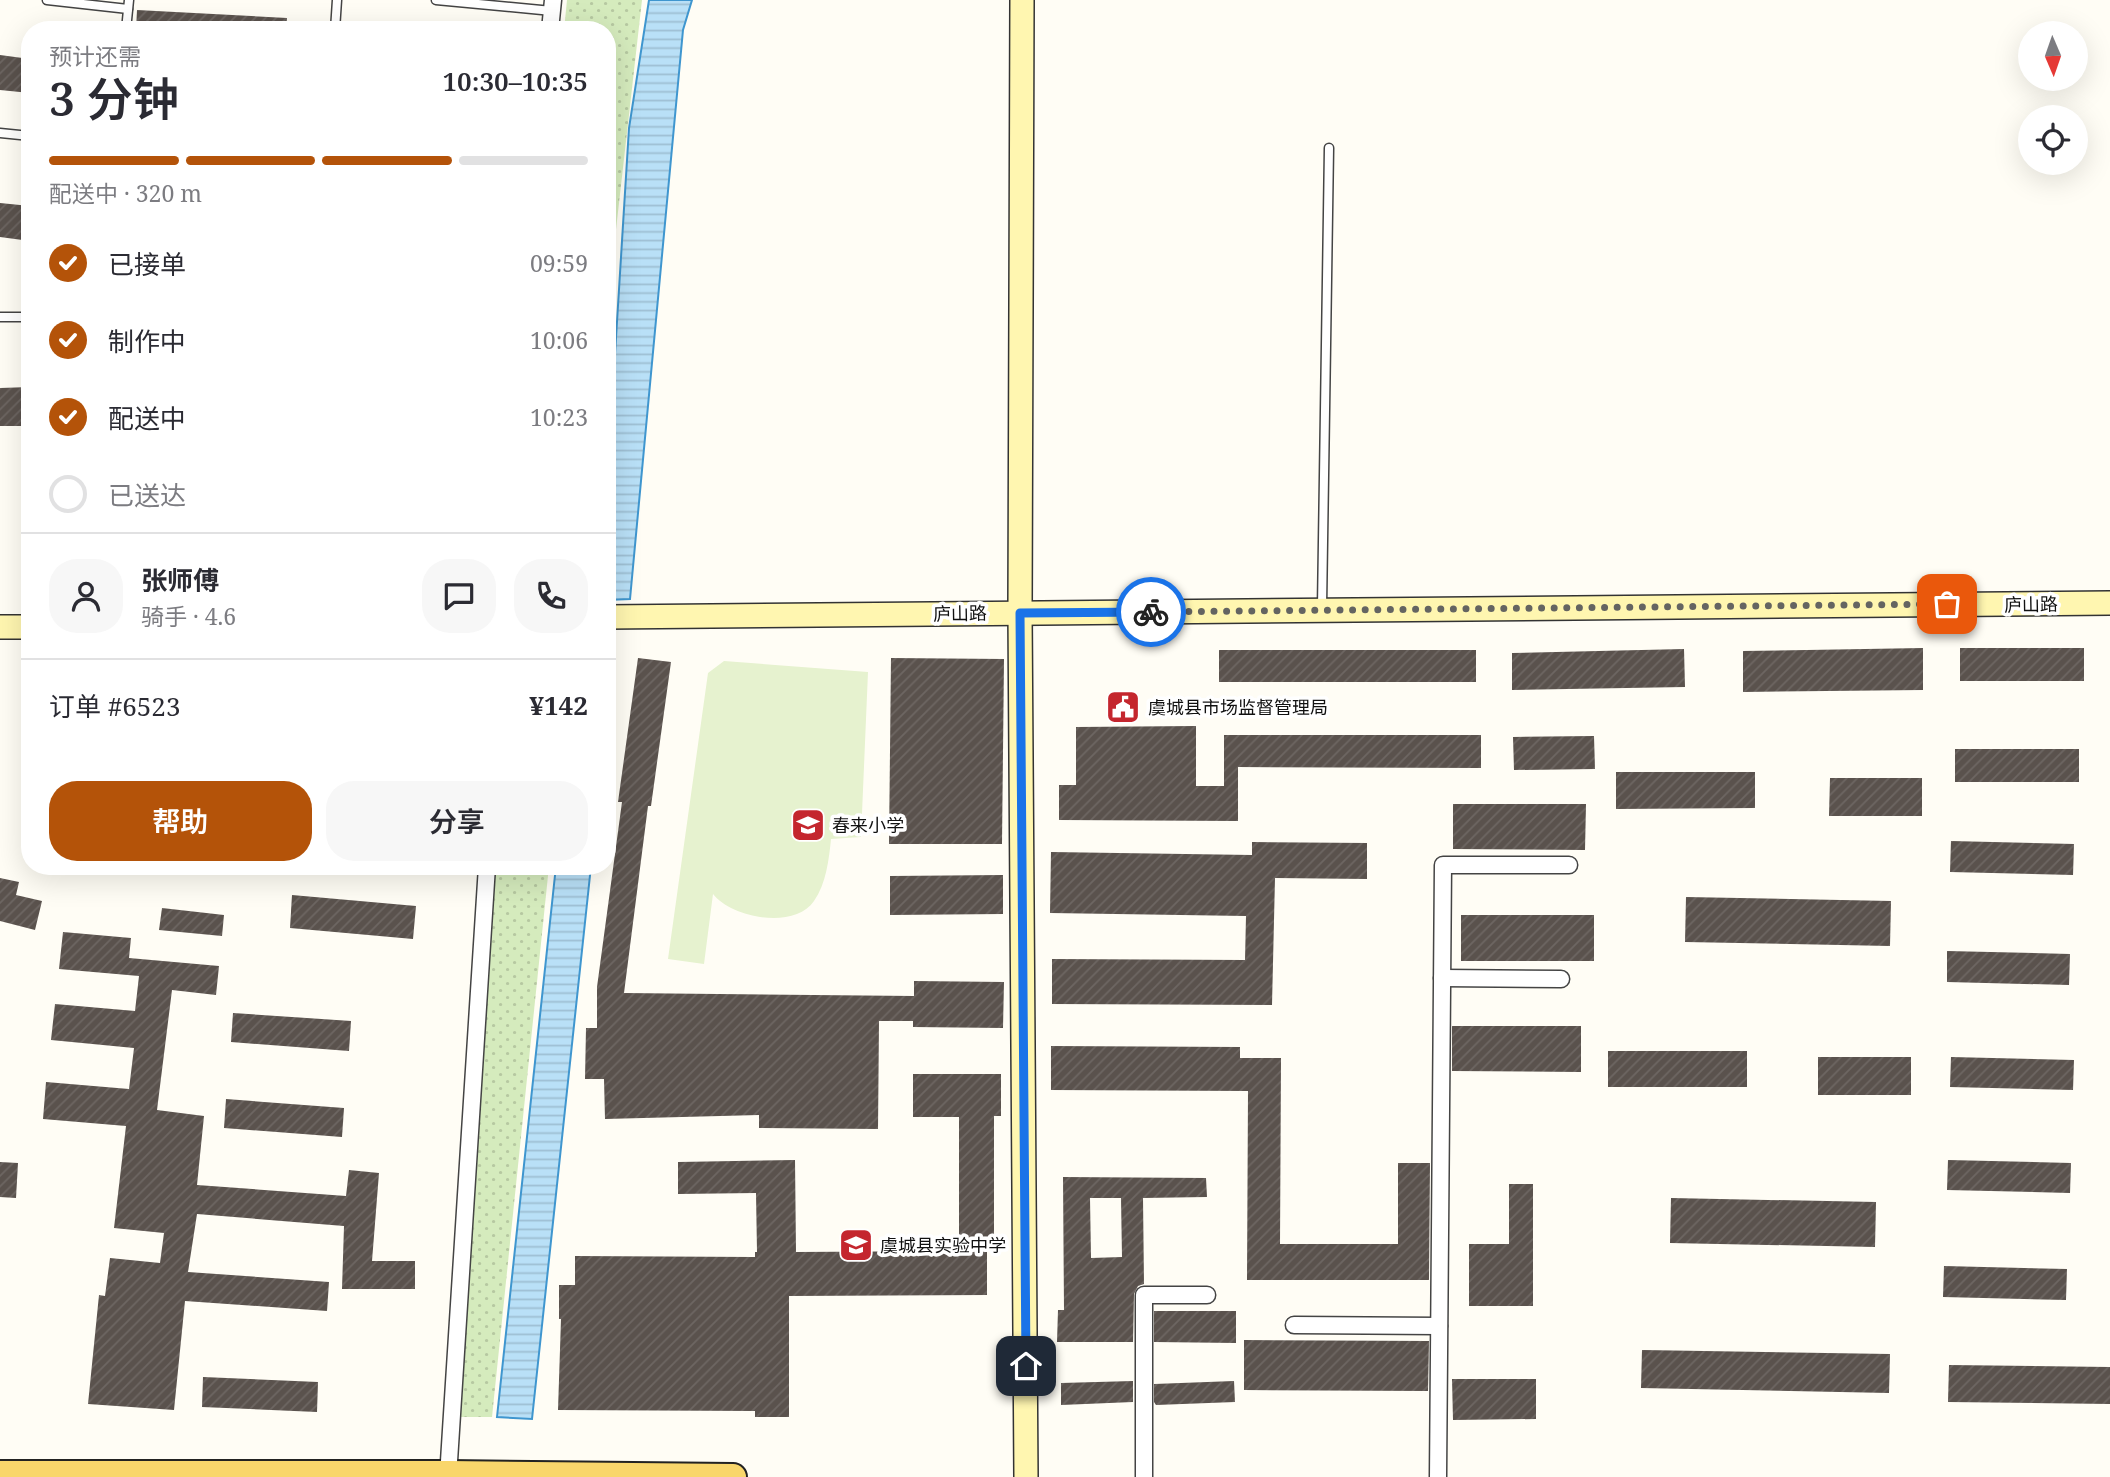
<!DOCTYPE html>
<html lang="zh">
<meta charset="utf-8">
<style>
:root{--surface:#fff;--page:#f7f7f7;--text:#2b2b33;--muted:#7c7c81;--line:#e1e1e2;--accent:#b45309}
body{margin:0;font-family:"Noto Serif","Noto Sans SC",serif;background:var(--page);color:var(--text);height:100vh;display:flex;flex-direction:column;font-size:26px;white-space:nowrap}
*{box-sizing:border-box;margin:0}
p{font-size:23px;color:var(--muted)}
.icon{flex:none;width:38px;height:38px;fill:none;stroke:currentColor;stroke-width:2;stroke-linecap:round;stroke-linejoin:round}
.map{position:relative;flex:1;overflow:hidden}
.panel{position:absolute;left:21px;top:21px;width:595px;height:854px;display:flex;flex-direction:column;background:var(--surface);border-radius:28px;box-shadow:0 7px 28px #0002}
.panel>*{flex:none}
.needle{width:46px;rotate:178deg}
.fabs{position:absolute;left:2018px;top:21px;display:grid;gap:14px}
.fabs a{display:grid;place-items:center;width:70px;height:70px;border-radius:50%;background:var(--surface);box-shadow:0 7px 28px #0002;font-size:35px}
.pin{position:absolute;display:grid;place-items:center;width:60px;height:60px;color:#fff;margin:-30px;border-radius:14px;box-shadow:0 4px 10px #0006}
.courier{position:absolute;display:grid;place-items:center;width:70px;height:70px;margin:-35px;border:5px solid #1a73e8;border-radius:50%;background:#fff;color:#222;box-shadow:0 2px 9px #0007}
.overview em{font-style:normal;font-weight:600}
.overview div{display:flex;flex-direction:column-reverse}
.overview{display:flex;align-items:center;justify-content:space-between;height:119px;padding:0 28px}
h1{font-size:46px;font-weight:600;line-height:52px}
.bar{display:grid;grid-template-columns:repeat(4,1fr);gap:10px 7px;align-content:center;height:84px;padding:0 28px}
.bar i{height:9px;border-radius:5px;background:var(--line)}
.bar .on{background:var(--accent)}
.bar p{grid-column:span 4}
.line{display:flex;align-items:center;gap:18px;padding:0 28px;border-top:2px solid var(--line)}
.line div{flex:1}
.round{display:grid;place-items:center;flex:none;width:74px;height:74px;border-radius:28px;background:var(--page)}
ol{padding:0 28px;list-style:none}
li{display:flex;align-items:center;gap:21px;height:77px}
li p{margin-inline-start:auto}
li .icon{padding:7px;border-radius:50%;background:var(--accent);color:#fff;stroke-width:4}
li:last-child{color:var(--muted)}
li i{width:38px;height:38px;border:4px solid var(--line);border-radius:50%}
.cta{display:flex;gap:14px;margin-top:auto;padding:14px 28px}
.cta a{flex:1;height:80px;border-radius:28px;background:var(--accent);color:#fff;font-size:28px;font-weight:600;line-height:80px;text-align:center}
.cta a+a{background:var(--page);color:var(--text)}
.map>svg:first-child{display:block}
</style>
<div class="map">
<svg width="2110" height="1477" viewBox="0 0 2110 1477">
<defs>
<pattern id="green-dots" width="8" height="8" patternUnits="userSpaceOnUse" patternTransform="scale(1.75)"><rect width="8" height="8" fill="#d5ebbd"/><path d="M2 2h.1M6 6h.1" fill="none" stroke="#b6c8a1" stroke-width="1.8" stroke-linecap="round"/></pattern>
<pattern id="water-rules" width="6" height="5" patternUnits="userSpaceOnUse" patternTransform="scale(1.75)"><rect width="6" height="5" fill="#b9e0f7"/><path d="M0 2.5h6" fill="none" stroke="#9ebfd3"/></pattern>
<pattern id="building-hatch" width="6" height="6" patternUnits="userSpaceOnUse" patternTransform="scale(1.75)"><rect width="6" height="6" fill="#5a524d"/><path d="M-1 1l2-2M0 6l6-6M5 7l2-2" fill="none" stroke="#6d6662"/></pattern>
</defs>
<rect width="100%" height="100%" fill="#fffdf5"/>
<g fill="url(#green-dots)">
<polygon points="567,0 642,0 607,309 607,30 564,30"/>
<polygon points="494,866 549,866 492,1417 456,1417"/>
</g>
<path fill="#e6f2cf" d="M 724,661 L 868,672 L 861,837 L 831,839 C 829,859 826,884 814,901 C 794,930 732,918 713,894 L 704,964 L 668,959 L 708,673 Z"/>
<g fill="url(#water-rules)" stroke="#3f96cf" stroke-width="2">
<polygon points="649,0 692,0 683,30 630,599 607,600 607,425 614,370 629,128"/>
<polygon points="556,866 591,866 532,1419 497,1417"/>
</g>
<g fill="url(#building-hatch)" fill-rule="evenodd">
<polygon points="137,10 287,18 286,30 136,30"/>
<polygon points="0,55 30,59 30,93 0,90"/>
<polygon points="0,203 30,206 30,241 0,237"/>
<polygon points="30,387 30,426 0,426 0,388"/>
<polygon points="1923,648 1923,690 1743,692 1743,651"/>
<rect x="1960" y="648" width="124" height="33"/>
<polygon points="1684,649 1685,687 1512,690 1512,653"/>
<rect x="1219" y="650" width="257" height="32"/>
<polygon points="638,658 671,662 651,806 648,806 624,993 914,996 914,981 1004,982 1003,1028 913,1027 913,1021 879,1021 878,1129 759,1128 759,1115 605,1119 604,1079 585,1079 586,1028 597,1028 597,987 622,802 618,802"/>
<polygon points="891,658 1004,659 1002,844 889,844"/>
<polygon points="1196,726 1196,786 1224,786 1224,735 1481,735 1481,768 1238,767 1238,821 1059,820 1059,785 1076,785 1076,727"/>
<polygon points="1594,736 1595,769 1514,770 1513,737"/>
<rect x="1955" y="749" width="124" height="33"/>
<polygon points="1616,772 1755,772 1755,808 1616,809"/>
<polygon points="1830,778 1922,778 1922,816 1829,816"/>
<polygon points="1453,804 1586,804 1585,850 1453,849"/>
<polygon points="1951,841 2074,844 2073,875 1950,872"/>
<polygon points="1252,842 1367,843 1367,879 1275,878 1272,1005 1052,1004 1052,959 1245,960 1246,916 1050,913 1051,852 1252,855"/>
<polygon points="1003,875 1003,914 890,915 890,876"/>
<polygon points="0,878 19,882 16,895 42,901 35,930 0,921"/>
<polygon points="292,895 416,906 413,939 290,928"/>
<polygon points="1686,897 1891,901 1890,946 1685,942"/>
<polygon points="162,908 224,915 222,936 159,930"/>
<rect x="1461" y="915" width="133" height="46"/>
<polygon points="63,932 131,938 129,958 219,966 216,995 172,990 157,1110 204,1116 197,1185 346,1196 349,1170 379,1173 372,1261 415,1261 415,1289 342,1289 344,1226 197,1214 188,1272 329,1282 327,1311 185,1301 174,1410 88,1404 99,1295 105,1296 110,1258 160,1263 164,1233 114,1228 126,1126 43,1119 46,1082 129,1089 134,1048 51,1040 55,1004 135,1011 139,976 59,969"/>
<polygon points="1947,951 2070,954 2069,985 1947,982"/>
<polygon points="233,1013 351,1021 349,1051 231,1042"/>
<polygon points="1452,1026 1581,1026 1581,1072 1452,1071"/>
<polygon points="1051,1046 1240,1047 1240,1058 1281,1058 1280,1244 1398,1244 1398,1163 1430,1163 1429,1280 1247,1280 1248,1091 1051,1090"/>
<rect x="1608" y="1051" width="139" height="36"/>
<rect x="1818" y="1057" width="93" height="38"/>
<polygon points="1951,1057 2074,1060 2073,1090 1950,1087"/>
<polygon points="913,1074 1001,1074 1001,1116 994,1116 994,1242 987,1242 987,1295 789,1296 789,1417 755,1417 755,1411 558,1410 561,1319 559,1319 559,1285 575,1285 575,1256 755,1257 755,1252 757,1252 756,1193 678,1194 678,1162 795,1160 796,1252 959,1251 959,1117 913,1117"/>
<polygon points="226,1099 344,1108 342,1137 224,1128"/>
<polygon points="1948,1160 2071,1163 2070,1193 1947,1190"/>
<polygon points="0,1162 18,1163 16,1198 0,1197"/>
<path d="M 1063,1177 L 1206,1178 L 1207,1197 L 1143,1198 L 1144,1284 L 1138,1286 L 1134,1294 L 1133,1342 L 1057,1342 L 1058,1310 L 1064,1310 ZM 1090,1198 L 1121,1198 L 1122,1257 L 1091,1258 Z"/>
<polygon points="1509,1184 1533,1184 1533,1306 1469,1306 1469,1244 1509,1244"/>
<polygon points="1671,1198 1876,1202 1875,1247 1670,1243"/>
<polygon points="1944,1266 2067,1269 2066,1300 1943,1297"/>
<polygon points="1154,1311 1236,1311 1236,1343 1154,1342"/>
<polygon points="1244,1340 1429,1341 1428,1391 1244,1390"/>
<polygon points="1642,1350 1890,1354 1889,1393 1641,1388"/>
<polygon points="1949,1365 2110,1367 2110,1404 1948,1402"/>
<polygon points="203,1377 318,1382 317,1412 202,1407"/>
<polygon points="1452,1379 1536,1379 1536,1419 1453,1420"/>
<polygon points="1133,1381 1133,1402 1061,1405 1061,1383"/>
<polygon points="1234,1381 1235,1402 1156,1405 1154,1402 1154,1384"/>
</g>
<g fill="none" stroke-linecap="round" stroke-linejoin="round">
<g stroke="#444" stroke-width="11">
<g id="lane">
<polyline points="47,0 128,9"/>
<polyline points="436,0 552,11"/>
<polyline points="126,30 129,0"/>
<polyline points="335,30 337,0"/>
<polyline points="0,133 30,136"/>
<polyline points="0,317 30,317"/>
<polyline points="1322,607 1329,148"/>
</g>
</g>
<g stroke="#444" stroke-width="19">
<g id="street">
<polyline points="550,30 553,0"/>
<polyline points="1442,978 1561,979"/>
<polyline points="1294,1325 1439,1326"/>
<polyline points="448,1477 487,866"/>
<polyline points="1144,1477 1144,1295 1207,1295"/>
<polyline points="1438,1477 1443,865 1569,865"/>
</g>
</g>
<g stroke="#333" stroke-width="26">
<g id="secondary">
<polyline points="1022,0 1020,613 1026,1477"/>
<polyline points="607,617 2110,603"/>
<polyline points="0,627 30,627"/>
</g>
</g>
<g stroke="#222" stroke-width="30">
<polyline id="primary" points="0,1474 448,1474 733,1477"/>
</g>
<use href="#lane" stroke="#fff" stroke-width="8"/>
<use href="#street" stroke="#fff" stroke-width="16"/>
<use href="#secondary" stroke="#fff6b0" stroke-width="23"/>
<use href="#primary" stroke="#f9d66b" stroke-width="26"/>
</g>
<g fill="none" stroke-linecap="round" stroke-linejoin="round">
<polyline stroke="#646461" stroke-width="7" stroke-dasharray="0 12.6" points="1151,612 1947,604"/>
<polyline stroke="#1a73e8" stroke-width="9" points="1026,1366 1020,613 1151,612"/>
</g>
<defs>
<g id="civic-square" transform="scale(1.75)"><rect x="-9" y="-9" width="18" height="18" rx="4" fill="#c4262e" stroke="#fff"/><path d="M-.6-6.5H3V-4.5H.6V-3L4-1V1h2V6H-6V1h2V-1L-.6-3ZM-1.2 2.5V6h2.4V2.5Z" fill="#fff"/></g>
<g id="school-square" transform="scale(1.75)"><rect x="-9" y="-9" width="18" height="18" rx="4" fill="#c4262e" stroke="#fff"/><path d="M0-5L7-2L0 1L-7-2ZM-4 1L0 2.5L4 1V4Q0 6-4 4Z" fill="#fff"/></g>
</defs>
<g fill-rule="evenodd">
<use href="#civic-square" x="1123" y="707"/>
<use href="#school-square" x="808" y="825"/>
<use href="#school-square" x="856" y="1245"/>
</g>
<g text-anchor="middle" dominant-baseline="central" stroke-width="7" stroke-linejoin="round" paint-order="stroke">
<g font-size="18" fill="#111" stroke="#fff">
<text transform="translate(2031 604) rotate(-1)">庐山路</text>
<text transform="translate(960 613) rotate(-1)">庐山路</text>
</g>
<g font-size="18" fill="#111" stroke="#fff" text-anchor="start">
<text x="1148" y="707">虞城县市场监督管理局</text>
<text x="832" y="825">春来小学</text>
<text x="880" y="1245">虞城县实验中学</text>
</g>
</g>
</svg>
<div class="fabs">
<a><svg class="needle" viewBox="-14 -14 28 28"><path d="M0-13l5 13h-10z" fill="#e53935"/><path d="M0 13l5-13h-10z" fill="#7c7c81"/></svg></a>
<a><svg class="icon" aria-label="locate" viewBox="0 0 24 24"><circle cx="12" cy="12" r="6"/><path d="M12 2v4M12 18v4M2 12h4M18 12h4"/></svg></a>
</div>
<div class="pin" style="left:1947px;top:604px;background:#ea580c"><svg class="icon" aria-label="bag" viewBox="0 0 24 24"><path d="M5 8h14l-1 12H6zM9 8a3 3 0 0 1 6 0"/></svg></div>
<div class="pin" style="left:1026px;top:1366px;background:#1f2937"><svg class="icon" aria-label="home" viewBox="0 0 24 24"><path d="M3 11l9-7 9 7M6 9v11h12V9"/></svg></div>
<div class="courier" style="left:1151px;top:612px"><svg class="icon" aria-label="bike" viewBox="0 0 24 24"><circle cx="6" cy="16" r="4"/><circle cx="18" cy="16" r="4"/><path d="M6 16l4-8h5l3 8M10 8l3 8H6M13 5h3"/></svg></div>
<section class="panel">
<div class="overview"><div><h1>3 分钟</h1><p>预计还需</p></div><em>10:30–10:35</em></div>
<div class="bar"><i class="on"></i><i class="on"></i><i class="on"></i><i></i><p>配送中 · 320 m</p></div>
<ol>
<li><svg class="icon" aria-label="check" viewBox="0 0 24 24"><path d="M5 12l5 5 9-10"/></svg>已接单<p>09:59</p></li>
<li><svg class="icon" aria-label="check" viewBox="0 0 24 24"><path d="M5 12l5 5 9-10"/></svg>制作中<p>10:06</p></li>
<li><svg class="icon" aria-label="check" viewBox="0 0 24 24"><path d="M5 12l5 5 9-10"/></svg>配送中<p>10:23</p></li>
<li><i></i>已送达</li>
</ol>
<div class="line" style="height:126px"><a class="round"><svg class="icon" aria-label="person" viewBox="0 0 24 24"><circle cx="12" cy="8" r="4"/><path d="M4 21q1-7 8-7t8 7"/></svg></a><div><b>张师傅</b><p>骑手 · 4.6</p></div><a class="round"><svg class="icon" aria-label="chat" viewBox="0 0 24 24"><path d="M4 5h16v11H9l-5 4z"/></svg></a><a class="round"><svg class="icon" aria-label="phone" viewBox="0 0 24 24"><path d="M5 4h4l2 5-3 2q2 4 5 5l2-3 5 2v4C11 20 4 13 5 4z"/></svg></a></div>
<div class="line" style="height:91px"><div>订单 #6523</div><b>¥142</b></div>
<div class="cta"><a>帮助</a><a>分享</a></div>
</section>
</div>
